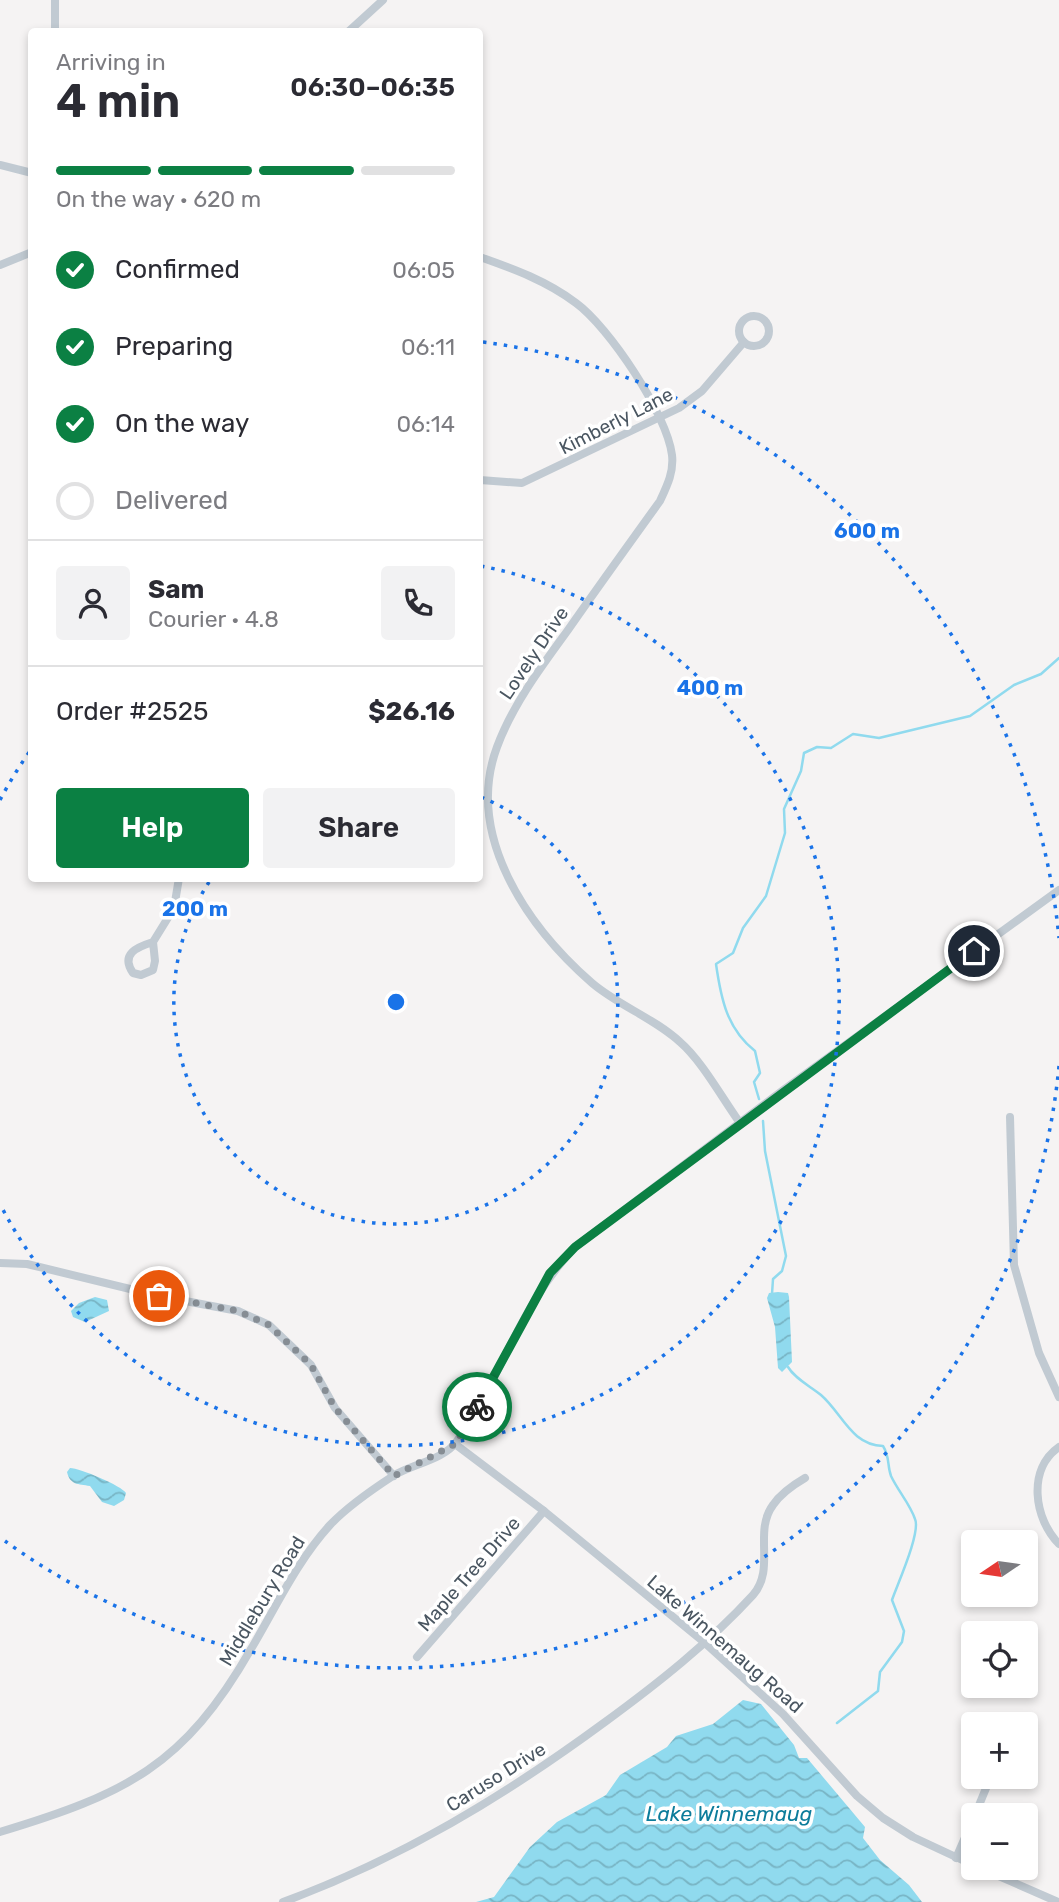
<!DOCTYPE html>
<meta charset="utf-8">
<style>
:root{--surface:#fff;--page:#f2f2f3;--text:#2b2b33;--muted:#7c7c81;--line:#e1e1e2;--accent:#0b8043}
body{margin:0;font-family:Rubik,sans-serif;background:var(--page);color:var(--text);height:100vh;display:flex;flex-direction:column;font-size:26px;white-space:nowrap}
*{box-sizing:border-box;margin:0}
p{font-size:23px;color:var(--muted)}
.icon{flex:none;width:38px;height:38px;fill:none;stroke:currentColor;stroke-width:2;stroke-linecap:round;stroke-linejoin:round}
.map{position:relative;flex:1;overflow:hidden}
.side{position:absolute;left:28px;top:28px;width:455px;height:854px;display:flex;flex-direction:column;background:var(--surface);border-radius:7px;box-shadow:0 4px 10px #0003}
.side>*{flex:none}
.needle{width:46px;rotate:257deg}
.fabs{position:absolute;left:961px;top:1530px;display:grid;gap:14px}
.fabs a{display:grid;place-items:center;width:77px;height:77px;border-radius:7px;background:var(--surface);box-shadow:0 4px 10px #0003;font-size:35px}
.pin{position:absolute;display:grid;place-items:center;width:60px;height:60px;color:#fff;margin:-30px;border:4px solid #fff;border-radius:50%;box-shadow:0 2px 7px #0007}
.courier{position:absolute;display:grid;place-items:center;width:70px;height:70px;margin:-35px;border:5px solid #0b8043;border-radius:50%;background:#fff;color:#222;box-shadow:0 2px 9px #0007}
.headline em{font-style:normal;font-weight:600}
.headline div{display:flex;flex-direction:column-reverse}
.headline{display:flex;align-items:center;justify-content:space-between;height:119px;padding:0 28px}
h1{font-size:46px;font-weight:600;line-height:52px}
.bar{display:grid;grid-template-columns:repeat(4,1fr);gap:10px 7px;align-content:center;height:84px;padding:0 28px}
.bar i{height:9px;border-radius:5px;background:var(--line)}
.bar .current{background:var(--accent)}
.bar p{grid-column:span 4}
.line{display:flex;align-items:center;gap:18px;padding:0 28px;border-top:2px solid var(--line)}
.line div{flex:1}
.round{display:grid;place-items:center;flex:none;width:74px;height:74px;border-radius:7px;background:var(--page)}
ol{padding:0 28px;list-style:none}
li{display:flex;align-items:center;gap:21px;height:77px}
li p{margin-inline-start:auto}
li .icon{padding:7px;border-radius:50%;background:var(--accent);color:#fff;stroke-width:4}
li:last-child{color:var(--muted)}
li i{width:38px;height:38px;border:4px solid var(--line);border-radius:50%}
.action{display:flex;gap:14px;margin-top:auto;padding:14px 28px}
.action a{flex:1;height:80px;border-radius:7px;background:var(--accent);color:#fff;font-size:28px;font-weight:600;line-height:80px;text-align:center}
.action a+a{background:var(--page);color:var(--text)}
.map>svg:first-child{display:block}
</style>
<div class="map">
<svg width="1059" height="1902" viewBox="0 0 1059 1902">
<defs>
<pattern id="water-waves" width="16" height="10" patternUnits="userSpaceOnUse" patternTransform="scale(1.75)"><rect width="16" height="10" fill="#90daee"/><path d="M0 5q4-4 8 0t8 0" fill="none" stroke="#78b4c4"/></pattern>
</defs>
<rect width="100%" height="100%" fill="#f5f3f3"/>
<g fill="url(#water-waves)">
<polygon points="778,1292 788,1293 789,1297 792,1362 782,1372 778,1368 775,1327 767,1298 769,1293"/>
<polygon points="95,1297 107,1300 109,1311 85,1322 73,1317 71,1311 79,1303"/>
<path d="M 70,1468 C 80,1468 122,1486 126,1493 L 124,1500 L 114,1506 L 102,1502 L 90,1486 C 78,1484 70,1485 67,1472 Z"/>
<polygon points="743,1700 761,1704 794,1745 799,1758 807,1758 865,1827 863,1838 880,1860 909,1885 922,1902 476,1902 494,1897 530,1847 557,1822 606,1795 620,1775 667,1747 676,1736 713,1724"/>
</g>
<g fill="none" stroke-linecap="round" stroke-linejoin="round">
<g stroke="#90daee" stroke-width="2.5">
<path d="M 759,1099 L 754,1082 L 760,1073 L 755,1051 C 727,1029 721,999 716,964 L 733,953 L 743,928 L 766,896 L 785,833 L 784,809 L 801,771 L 804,753 L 817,747 L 831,748 L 853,734 L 879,738 L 970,716 L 1014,685 L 1041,674 L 1059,658"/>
<polyline points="763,1121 765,1151 786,1256 782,1271 773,1279 772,1294"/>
<path d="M 788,1367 C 795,1379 810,1386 821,1395 C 842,1413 851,1445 883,1446 C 890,1457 887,1465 891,1476 C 898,1491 910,1504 915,1519 C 921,1532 898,1583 892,1600 L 904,1631 L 902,1642 L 880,1672 L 878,1691 L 837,1723"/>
</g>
<g stroke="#c1cad2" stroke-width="8">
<polyline points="55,32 55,0"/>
<polyline points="348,32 383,0"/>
<polyline points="0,165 32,173"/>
<path d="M 480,257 C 514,269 547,281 576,303 C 609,327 667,414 672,455 C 674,472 667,486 660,501 C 629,544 598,587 568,630 C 541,667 513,704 497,747 C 464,836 528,927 592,983 C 619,1006 654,1018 680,1042 C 702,1061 722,1098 740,1123"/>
<polyline points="0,265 32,252"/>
<circle cx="754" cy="331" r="15"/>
<polyline points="480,480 522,483 679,408 702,391 744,342"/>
<path d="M 153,942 C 137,947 120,954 133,973 L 141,975 L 153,970 L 155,961 L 153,942 L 174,908 L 179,878"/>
<polyline points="1010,1117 1014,1265 1039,1353 1059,1397"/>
<polyline points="0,1263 27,1264 159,1296 238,1311 269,1325 311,1365 335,1408 394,1476"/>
<polyline points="455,1444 544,1511 705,1643 783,1714 857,1796 883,1818 913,1837 973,1865"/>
<path d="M 1059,1447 C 1027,1469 1034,1519 1059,1544"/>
<polyline points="417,1657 544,1511"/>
<polyline points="975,1815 991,1776"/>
<path d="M 0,1832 C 126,1794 184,1766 251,1649 C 276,1607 297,1561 330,1525 C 347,1507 373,1489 393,1476 C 412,1464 444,1460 457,1441 C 501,1378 521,1303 575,1247 L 782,1091 L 1059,890"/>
<polyline points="956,1858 973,1819"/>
<polyline points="978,1867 1058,1902"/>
<path d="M 283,1902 C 402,1858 503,1797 605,1722 C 657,1684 709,1643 753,1595 C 776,1569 753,1532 773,1505 C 781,1493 793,1485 805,1478"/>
</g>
</g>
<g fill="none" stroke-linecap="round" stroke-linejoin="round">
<polyline stroke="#868d94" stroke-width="7" stroke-dasharray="0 12.6" points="159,1296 238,1311 269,1325 311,1365 335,1408 394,1476 455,1444 477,1407"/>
<polyline stroke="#0b8043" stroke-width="9" points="477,1407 550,1273 575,1247 974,951"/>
</g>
<g fill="none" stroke="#1a73e8" stroke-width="3.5" stroke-dasharray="3.5 7">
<path d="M481 797A222 222 0 1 1 211 879"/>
<path d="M0 800A444 444 0 0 1 30 751M481 566A444 444 0 1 1 0 1204"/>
<path d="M1059 1066A666 666 0 0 1 5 1541M483 342A666 666 0 0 1 1059 938"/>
</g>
<g text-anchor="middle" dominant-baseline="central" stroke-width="7" stroke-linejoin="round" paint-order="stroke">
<g font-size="19" fill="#4a5661" stroke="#fff">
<text transform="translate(616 421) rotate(-27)">Kimberly Lane</text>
<text transform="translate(534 653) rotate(-56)">Lovely Drive</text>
<text transform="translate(469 1574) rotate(-49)">Maple Tree Drive</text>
<text transform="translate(262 1601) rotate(-59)">Middlebury Road</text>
<text transform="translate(725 1644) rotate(41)">Lake Winnemaug Road</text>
<text transform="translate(496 1777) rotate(-32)">Caruso Drive</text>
</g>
<g font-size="21" font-style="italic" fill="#0c7c9b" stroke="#fff">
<text x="729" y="1813">Lake Winnemaug</text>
</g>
</g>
<circle cx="396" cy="1002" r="10" fill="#1a73e8" stroke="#fff" stroke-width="3.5"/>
<g font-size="21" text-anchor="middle" font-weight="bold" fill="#1a73e8" stroke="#fff" stroke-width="7" stroke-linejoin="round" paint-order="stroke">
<text x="867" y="538">600 m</text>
<text x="710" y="695">400 m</text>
<text x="195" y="916">200 m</text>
</g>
</svg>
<div class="fabs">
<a><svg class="needle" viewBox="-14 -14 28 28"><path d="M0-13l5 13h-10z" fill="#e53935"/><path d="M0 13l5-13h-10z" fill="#7c7c81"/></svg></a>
<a><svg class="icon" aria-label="locate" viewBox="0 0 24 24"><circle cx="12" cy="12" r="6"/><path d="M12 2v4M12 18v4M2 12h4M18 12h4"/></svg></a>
<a>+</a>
<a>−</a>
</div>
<div class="pin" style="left:159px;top:1296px;background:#ea580c"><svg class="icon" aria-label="bag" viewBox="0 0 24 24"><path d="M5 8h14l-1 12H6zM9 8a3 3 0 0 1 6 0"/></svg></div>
<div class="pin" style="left:974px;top:951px;background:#1f2937"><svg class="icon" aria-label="home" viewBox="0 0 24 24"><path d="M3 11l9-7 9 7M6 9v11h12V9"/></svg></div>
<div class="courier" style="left:477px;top:1407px"><svg class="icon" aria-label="bike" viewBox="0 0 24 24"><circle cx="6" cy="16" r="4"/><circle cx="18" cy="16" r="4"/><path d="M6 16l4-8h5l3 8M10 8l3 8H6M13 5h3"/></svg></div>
<section class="side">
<div class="headline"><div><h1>4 min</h1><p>Arriving in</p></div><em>06:30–06:35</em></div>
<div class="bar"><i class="current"></i><i class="current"></i><i class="current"></i><i></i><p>On the way · 620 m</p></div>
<ol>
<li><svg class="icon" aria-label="check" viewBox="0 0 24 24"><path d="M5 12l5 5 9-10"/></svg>Confirmed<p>06:05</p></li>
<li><svg class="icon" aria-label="check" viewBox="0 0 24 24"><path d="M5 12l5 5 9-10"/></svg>Preparing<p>06:11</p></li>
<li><svg class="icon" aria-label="check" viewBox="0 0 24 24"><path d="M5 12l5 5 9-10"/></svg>On the way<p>06:14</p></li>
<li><i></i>Delivered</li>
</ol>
<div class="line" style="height:126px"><a class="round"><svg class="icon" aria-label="person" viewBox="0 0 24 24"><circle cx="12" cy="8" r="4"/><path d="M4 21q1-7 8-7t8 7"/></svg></a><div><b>Sam</b><p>Courier · 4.8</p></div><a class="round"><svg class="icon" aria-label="phone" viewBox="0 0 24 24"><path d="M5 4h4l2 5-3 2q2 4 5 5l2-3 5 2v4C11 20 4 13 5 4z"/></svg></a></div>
<div class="line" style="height:91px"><div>Order #2525</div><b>$26.16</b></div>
<div class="action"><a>Help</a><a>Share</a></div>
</section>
</div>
